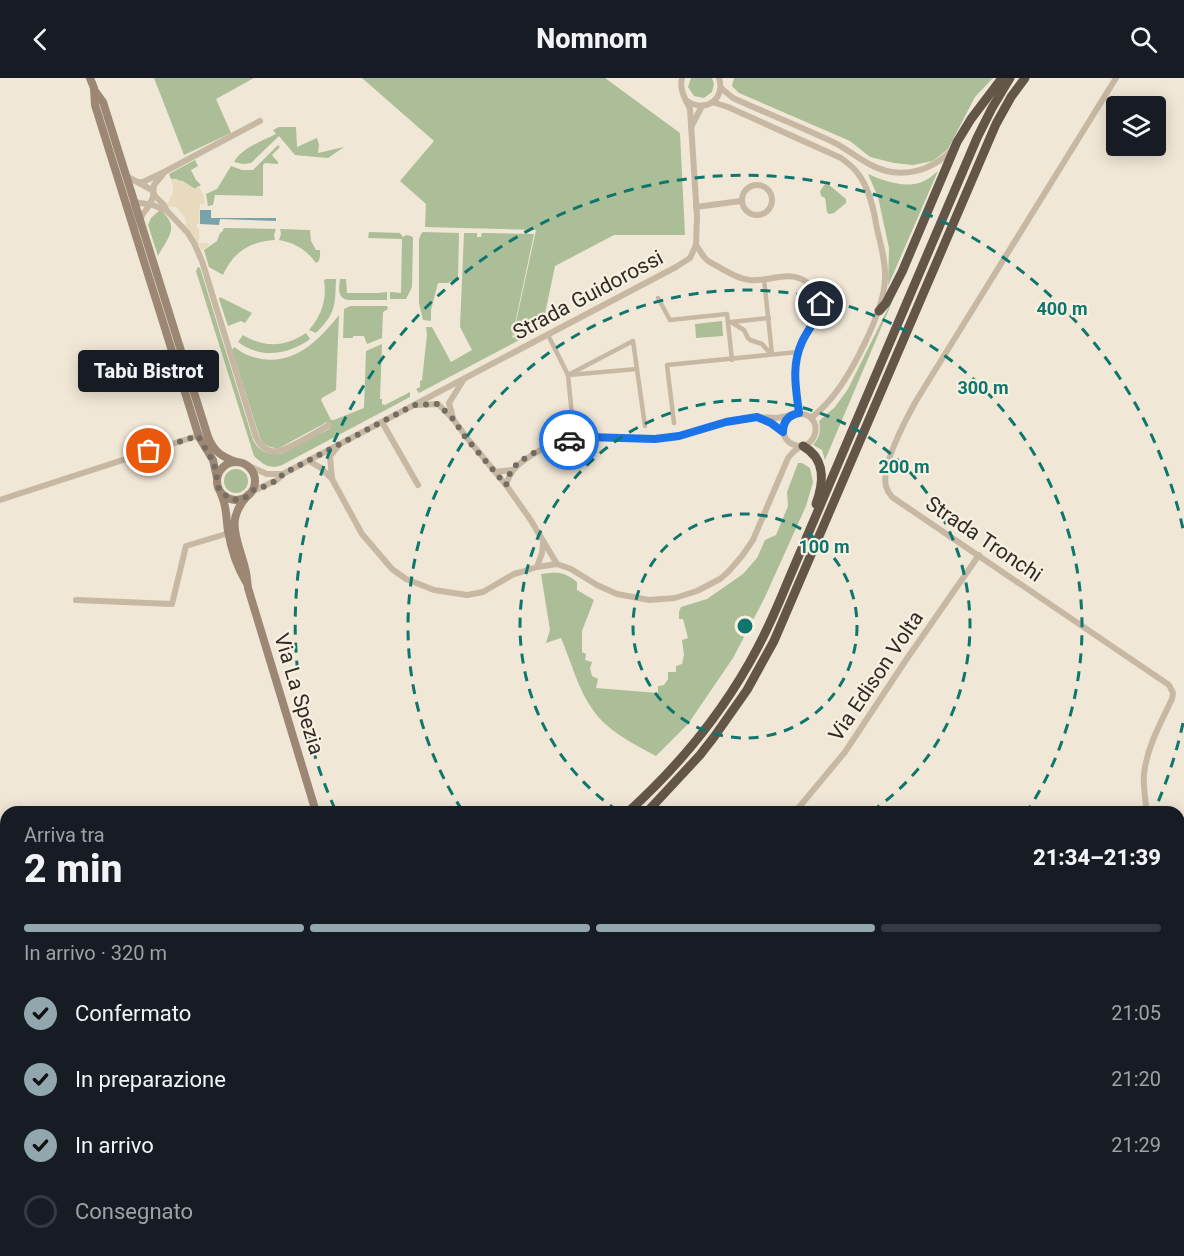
<!DOCTYPE html>
<html lang="it">
<meta charset="utf-8">
<style>
:root{--surface:#171b24;--page:#20242c;--text:#f1f3f6;--muted:#9ea1a6;--line:#363941;--accent:#91a6ad}
body{margin:0;font-family:Roboto,sans-serif;background:var(--page);color:var(--text);height:100vh;display:flex;flex-direction:column;font-size:22px;white-space:nowrap}
*{box-sizing:border-box;margin:0}
p{font-size:20px;color:var(--muted)}
.icon{flex:none;width:33px;height:33px;fill:none;stroke:currentColor;stroke-width:2;stroke-linecap:round;stroke-linejoin:round}
.map{position:relative;flex:1;overflow:hidden}
.sheet{position:absolute;left:0px;top:728px;width:1185px;height:452px;display:flex;flex-direction:column;background:var(--surface);border-radius:18px 18px 0 0;box-shadow:0 3px 15px #0003}
.sheet>*{flex:none}
.controls{position:absolute;left:1106px;top:18px;display:grid;gap:12px}
.controls a{display:grid;place-items:center;width:60px;height:60px;border-radius:6px;background:var(--surface);box-shadow:0 3px 15px #0003;font-size:30px}
.pin{position:absolute;display:grid;place-items:center;width:51px;height:51px;color:#fff;margin:-26px;border:3px solid #fff;border-radius:50%;box-shadow:0 2px 6px #0007}
.courier{position:absolute;display:grid;place-items:center;width:60px;height:60px;margin:-30px;border:4px solid #1a73e8;border-radius:50%;background:#fff;color:#222;box-shadow:0 2px 8px #0007}
.bubble{position:absolute;height:42px;border-radius:6px;background:var(--surface);box-shadow:0 3px 15px #0003;font-size:20px;font-weight:800;line-height:42px;text-align:center}
.head em{font-style:normal;font-weight:800}
.head div{display:flex;flex-direction:column-reverse}
.head{display:flex;align-items:center;justify-content:space-between;height:102px;padding:0 24px}
h1{font-size:39px;font-weight:800;line-height:45px}
.bar{display:grid;grid-template-columns:repeat(4,1fr);gap:9px 6px;align-content:center;height:72px;padding:0 24px}
.bar i{height:8px;border-radius:4px;background:var(--line)}
.bar .on{background:var(--accent)}
.bar p{grid-column:span 4}
ol{padding:0 24px;list-style:none}
li{display:flex;align-items:center;gap:18px;height:66px}
li p{margin-inline-start:auto}
li .icon{padding:6px;border-radius:50%;background:var(--accent);color:#111;stroke-width:4}
li:last-child{color:var(--muted)}
li i{width:33px;height:33px;border:3px solid var(--line);border-radius:50%}
header{display:flex;justify-content:space-between;align-items:center;height:78px;padding:0 24px;background:var(--surface);font-size:27px;font-weight:800}
.map>svg:first-child{display:block}
</style>
<header><svg class="icon" aria-label="back" viewBox="0 0 24 24"><path d="M15 5l-7 7 7 7"/></svg>Nomnom<svg class="icon" aria-label="search" viewBox="0 0 24 24"><circle cx="10" cy="10" r="6"/><path d="M15 15l6 6"/></svg></header>
<div class="map">
<svg width="1184" height="1178" viewBox="0 0 1184 1178">
<rect width="100%" height="100%" fill="#f0e7d6"/>
<g fill="#acbe97">
<polygon points="154,0 254,0 216,21 231,55 184,77"/>
<polygon points="362,0 605,0 680,55 685,157 614,157 555,188 542,250 419,315 416,311 420,309 420,303 422,302 427,257 426,249 432,249 451,284 472,272 460,249 464,155 477,155 477,159 481,159 482,155 534,156 512,260 521,255 513,258 536,152 425,149 426,126 400,103 434,63"/>
<polygon points="691,0 712,0 714,6 712,14 704,20 694,18 688,9"/>
<polygon points="734,0 993,0 975,19 948,71 933,83 913,87 894,85 870,79 850,63 739,15 732,8"/>
<path d="M 279,49 L 296,49 L 297,69 L 317,60 L 319,67 L 318,75 L 344,69 L 328,80 L 295,77 L 279,58 L 251,85 L 243,86 L 234,84 C 242,70 262,63 276,56 L 273,52 Z"/>
<polygon points="278,67 280,69 272,77 278,84 278,86 265,85 263,87 263,118 215,117 213,127 208,128 206,116 217,111 231,88 242,92 253,92"/>
<polygon points="195,82 198,88 191,92 196,102 201,107 195,111 176,101 171,101 169,96"/>
<path d="M 938,93 L 888,208 L 889,170 L 878,119 L 868,96 C 884,103 909,112 926,102 C 930,100 934,96 938,93 Z"/>
<polygon points="825,106 828,106 846,121 846,125 834,135 829,136 827,134 825,120 821,118 820,113"/>
<path d="M 160,132 C 181,149 168,159 158,178 L 148,147 L 151,140 Z"/>
<path d="M 224,150 L 276,151 L 274,157 L 275,162 C 251,163 233,174 223,197 L 209,189 L 204,172 L 217,163 L 220,155 L 222,154 Z"/>
<path d="M 280,151 L 310,152 L 311,163 L 316,172 L 320,172 C 320,177 321,182 316,185 C 307,172 295,165 279,162 L 281,156 Z"/>
<polygon points="369,154 400,155 403,159 406,157 411,158 413,160 412,209 406,221 390,221 390,214 401,215 402,161 368,160"/>
<polygon points="423,154 459,155 458,203 450,203 449,205 438,205 431,232 431,243 423,242 419,225 419,161 421,156"/>
<path d="M 198,189 L 200,190 L 253,362 C 260,374 270,378 283,375 L 331,350 L 327,344 L 279,370 C 270,370 264,368 260,360 L 232,272 L 234,269 C 239,272 244,276 250,278 C 289,292 317,265 339,237 L 336,312 L 322,320 L 321,322 L 331,342 L 334,342 L 364,330 L 366,273 L 382,266 L 380,321 L 382,321 L 382,326 L 385,327 L 410,314 L 410,319 L 282,387 C 269,392 263,386 254,378 L 196,193 Z"/>
<path d="M 326,201 L 336,201 C 335,228 336,235 316,255 L 309,252 C 322,237 327,221 324,202 Z"/>
<path d="M 340,201 L 346,201 L 347,215 L 379,215 L 387,214 L 387,222 L 348,222 C 337,220 339,210 340,201 Z"/>
<path d="M 898,210 L 825,382 L 822,372 L 813,367 C 820,359 821,352 819,343 L 835,329 L 848,311 Z"/>
<polygon points="220,219 252,235 245,245 241,243 228,248 219,221"/>
<polygon points="350,228 387,228 388,231 383,234 382,260 367,266 364,258 353,258 353,260 343,260 344,231"/>
<polygon points="722,243 723,258 696,260 695,246"/>
<path d="M 306,255 L 310,261 C 288,277 261,281 238,264 L 243,257 C 264,270 286,269 306,255 Z"/>
<path d="M 798,385 L 802,385 L 810,390 L 813,404 L 806,428 L 765,519 L 733,580 L 688,646 L 656,678 C 634,666 607,653 593,632 C 578,612 571,583 561,560 L 546,565 L 550,552 L 541,496 C 558,494 563,493 577,504 L 577,512 L 594,522 L 582,553 L 582,574 L 586,576 L 585,582 L 592,584 L 590,590 L 592,598 L 598,601 L 596,610 L 658,615 L 658,608 L 664,607 L 668,601 L 668,594 L 676,594 L 676,588 L 682,586 L 684,577 L 682,562 L 688,560 L 683,541 L 679,541 L 679,534 L 681,529 L 707,521 L 743,496 L 757,480 L 765,462 L 776,457 L 788,428 L 787,414 Z"/>
<circle cx="236" cy="403" r="12"/>
</g>
<polygon fill="#e8dbbd" points="171,101 183,103 195,111 198,108 203,116 205,126 200,126 199,146 197,146 196,150 199,150 199,165 208,165 209,167 202,172 186,147 185,139 176,129 170,129 167,127 173,115 173,108"/>
<polygon fill="#76a3ac" points="200,132 211,132 211,140 276,140 276,143 220,141 219,147 200,146"/>
<g fill="none" stroke-linecap="round" stroke-linejoin="round">
<g stroke="#c7b8a3" stroke-width="4.5">
<polyline points="764,201 772,276"/>
<polyline points="658,220 670,242 727,236 732,282"/>
<polyline points="731,244 744,252 748,260 750,262 762,266 769,274 772,275"/>
<polyline points="731,244 769,240"/>
<polyline points="548,257 568,297 637,291"/>
<polyline points="674,345 667,287 798,274"/>
<polyline points="573,348 568,297 633,263 645,348"/>
</g>
<g stroke="#c7b8a3" stroke-width="6">
<path d="M 1116,0 L 916,323 C 906,341 878,392 887,411 C 888,414 890,416 892,419 L 1169,607 L 1173,615 L 1172,621 C 1161,644 1147,669 1144,696 C 1143,708 1145,721 1147,734"/>
<path d="M 721,10 L 733,20 C 766,35 799,48 831,63 C 846,70 857,80 871,87 C 899,102 931,94 952,72"/>
<path d="M 686,22 C 704,36 726,22 719,0"/>
<path d="M 712,24 L 728,29 L 841,80 C 846,84 851,87 855,92 C 869,107 874,132 877,151 C 881,167 886,185 885,201 C 884,234 850,300 828,324 C 823,330 817,335 811,340"/>
<polyline points="691,49 702,28"/>
<path d="M 128,99 L 152,112 L 155,118 L 164,127 L 167,133 L 187,154 L 194,165 L 202,183 L 256,359 C 260,368 268,375 278,373 C 290,371 318,353 329,347"/>
<polyline points="138,104 143,104 166,93 260,43"/>
<circle cx="757" cy="122" r="15"/>
<polyline points="134,124 153,127 167,133"/>
<polyline points="131,128 136,146 135,153"/>
<polyline points="696,129 741,123"/>
<polyline points="141,142 142,137 149,128 153,119 154,107 163,96"/>
<path d="M 696,167 L 704,179 L 708,183 C 721,190 735,200 750,202 C 769,204 788,192 805,203 C 810,206 815,210 818,216 C 828,236 803,256 798,275 C 793,296 796,315 799,335"/>
<polyline points="417,327 438,326 453,341 467,360 506,407 530,441 557,486"/>
<path d="M 791,337 C 778,349 782,366 800,368"/>
<polyline points="453,340 449,325 464,301"/>
<polyline points="763,342 770,345 783,355"/>
<polyline points="382,344 418,407"/>
<path d="M 339,367 L 330,378 L 332,401 L 362,456 L 392,491 L 406,501 L 434,512 L 467,517 L 483,514 L 514,496 L 521,494 L 537,489 L 557,486 L 571,491 L 597,507 L 617,516 L 649,522 L 675,520 L 697,513 L 720,501 L 728,494 L 742,478 L 753,462 L 788,380 C 791,376 794,373 798,370 C 805,365 798,370 806,367 C 814,363 818,352 814,344 C 806,329 789,339 776,340 C 770,340 764,339 758,339 C 748,339 737,342 727,344 C 710,347 695,354 678,358 C 628,368 580,346 532,377 C 518,386 511,391 506,407"/>
<polyline points="309,383 321,390 332,401"/>
<polyline points="249,388 267,396 283,396"/>
<polyline points="495,394 512,392"/>
<path d="M 251,414 L 277,402 L 283,396 L 676,189 L 690,180 L 696,167 L 697,138 L 690,31 C 685,20 679,12 682,0"/>
<polyline points="0,422 206,355"/>
<polyline points="537,489 542,475 543,465"/>
<polyline points="76,522 172,526 186,468 229,455"/>
<polyline points="795,734 845,674 906,582 979,477"/>
<polyline points="0,935 6,939"/>
<polyline points="0,1018 6,1008"/>
<polyline points="691,1173 697,1178"/>
<polyline points="960,1178 964,1173"/>
</g>
<g stroke="#9b8774" stroke-width="8">
<polyline points="90,0 94,10 95,27 199,359 213,382 217,400"/>
<path d="M 95,13 L 103,24 L 208,359 C 214,374 222,379 237,384"/>
<circle cx="236" cy="403" r="19"/>
<path d="M 221,416 C 227,428 226,440 228,453 C 231,470 237,489 246,504"/>
<path d="M 248,417 C 224,443 238,461 245,490 C 247,497 247,503 248,510 L 316,734"/>
</g>
<polyline stroke="#746456" stroke-width="9" points="452,1173 453,1178"/>
<g stroke="#645549" stroke-width="9">
<polyline points="879,233 886,225 902,194 957,64 971,41 1002,0"/>
<path d="M 803,368 C 826,381 824,404 816,426"/>
<path d="M 628,734 C 681,686 725,632 758,569 C 769,548 779,525 788,503 L 977,60 L 992,30 L 1010,0"/>
<polyline points="647,734 700,677 714,659 747,612 774,563 996,46 1011,19 1025,0"/>
<polyline points="0,1172 6,1163"/>
<polyline points="7,1178 11,1173"/>
</g>
</g>
<g fill="none" stroke-linecap="round" stroke-linejoin="round">
<path stroke="#746d63" stroke-width="6" stroke-dasharray="0 10.8" d="M 149,373 L 198,358 L 214,385 L 219,412 L 229,420 L 237,422 L 245,420 L 253,412 L 261,410 L 278,402 L 283,396 L 414,327 L 438,326 L 453,341 L 466,360 L 506,407 C 508,402 509,397 511,393 C 520,379 554,364 569,362"/>
<path stroke="#1a73e8" stroke-width="8" d="M 569,362 L 588,359 L 655,361 L 679,358 L 726,344 L 757,339 L 771,345 L 783,354 C 783,343 789,337 799,335 C 796,311 791,288 802,264 C 808,251 818,241 821,226"/>
</g>
<g fill="none" stroke="#0f766e" stroke-width="3" stroke-dasharray="10 8">
<circle cx="745" cy="548" r="112"/>
<path d="M618 733A225 225 0 1 1 872 733"/>
<path d="M462 732A337 337 0 1 1 1028 732"/>
<path d="M1183 645A449 449 0 0 1 1155 731M335 731A449 449 0 1 1 1183 451"/>
</g>
<g text-anchor="middle" dominant-baseline="central" stroke-width="4.5" stroke-linejoin="round" paint-order="stroke">
<g font-size="21" fill="#322b25" stroke="#f8f1e2">
<text transform="translate(588 217) rotate(-28)">Strada Guidorossi</text>
<text transform="translate(984 461) rotate(34)">Strada Tronchi</text>
<text transform="translate(876 598) rotate(-56)">Via Edison Volta</text>
<text transform="translate(299 616) rotate(73)">Via La Spezia</text>
</g>
</g>
<circle cx="745" cy="548" r="9" fill="#0f766e" stroke="#f8f1e2" stroke-width="3"/>
<g font-size="18" text-anchor="middle" font-weight="bold" fill="#0f766e" stroke="#f8f1e2" stroke-width="4.5" stroke-linejoin="round" paint-order="stroke">
<text x="1062" y="237">400 m</text>
<text x="983" y="316">300 m</text>
<text x="904" y="395">200 m</text>
<text x="824" y="475">100 m</text>
</g>
</svg>
<div class="controls">
<a><svg class="icon" aria-label="layers" viewBox="0 0 24 24"><path d="M12 4l9 5-9 5-9-5zM3 14l9 5 9-5"/></svg></a>
</div>
<div class="pin" style="left:149px;top:373px;background:#ea580c"><svg class="icon" aria-label="bag" viewBox="0 0 24 24"><path d="M5 8h14l-1 12H6zM9 8a3 3 0 0 1 6 0"/></svg></div>
<div class="pin" style="left:821px;top:226px;background:#1f2937"><svg class="icon" aria-label="home" viewBox="0 0 24 24"><path d="M3 11l9-7 9 7M6 9v11h12V9"/></svg></div>
<div class="courier" style="left:569px;top:362px"><svg class="icon" aria-label="car" viewBox="0 0 24 24"><path d="M5 17H2v-5l4-1 3-4h7l3 4 3 1v5h-3M9 17h6M6 11h13"/><circle cx="7" cy="17" r="2"/><circle cx="17" cy="17" r="2"/></svg></div>
<div class="bubble" style="left:78px;top:272px;width:141px">Tabù Bistrot</div>
<section class="sheet">
<div class="head"><div><h1>2 min</h1><p>Arriva tra</p></div><em>21:34–21:39</em></div>
<div class="bar"><i class="on"></i><i class="on"></i><i class="on"></i><i></i><p>In arrivo · 320 m</p></div>
<ol>
<li><svg class="icon" aria-label="check" viewBox="0 0 24 24"><path d="M5 12l5 5 9-10"/></svg>Confermato<p>21:05</p></li>
<li><svg class="icon" aria-label="check" viewBox="0 0 24 24"><path d="M5 12l5 5 9-10"/></svg>In preparazione<p>21:20</p></li>
<li><svg class="icon" aria-label="check" viewBox="0 0 24 24"><path d="M5 12l5 5 9-10"/></svg>In arrivo<p>21:29</p></li>
<li><i></i>Consegnato</li>
</ol>
</section>
</div>
